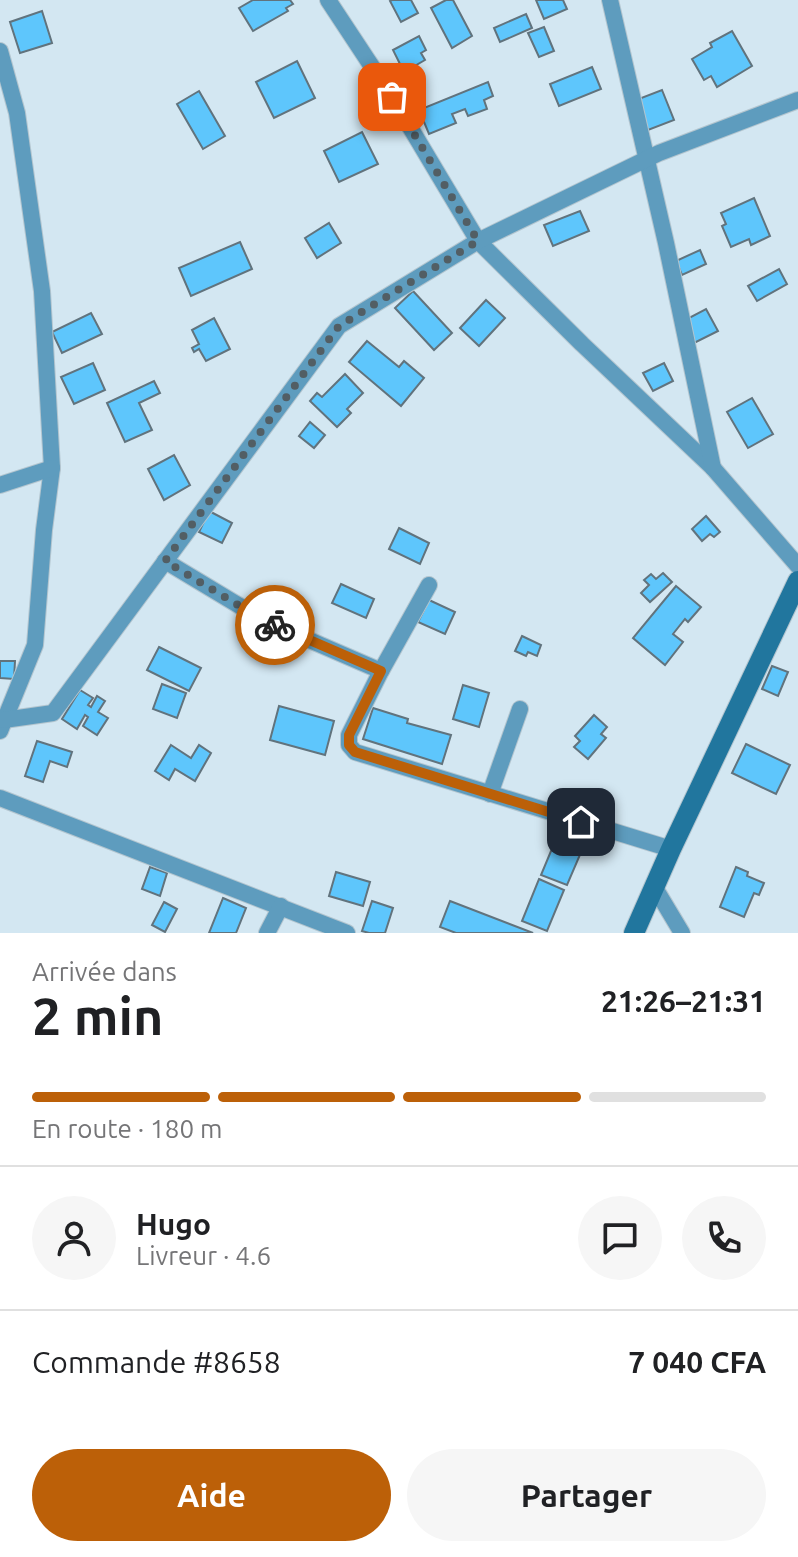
<!DOCTYPE html>
<html lang="fr">
<meta charset="utf-8">
<style>
:root{--surface:#fff;--page:#f6f6f6;--text:#202124;--muted:#757577;--line:#e0e0e0;--accent:#bc6008}
body{margin:0;font-family:Ubuntu,sans-serif;background:var(--page);color:var(--text);height:100vh;display:flex;flex-direction:column;font-size:30px;white-space:nowrap}
*{box-sizing:border-box;margin:0}
p{font-size:26px;color:var(--muted)}
.icon{flex:none;width:44px;height:44px;fill:none;stroke:currentColor;stroke-width:2;stroke-linecap:round;stroke-linejoin:round}
.map{position:relative;height:933px;overflow:hidden}
.drawer{display:flex;flex-direction:column;background:var(--surface);flex:1}
.drawer>*{flex:none}
.pin{position:absolute;display:grid;place-items:center;width:68px;height:68px;color:#fff;margin:-34px;border-radius:16px;box-shadow:0 4px 12px #0006}
.courier{position:absolute;display:grid;place-items:center;width:80px;height:80px;margin:-40px;border:6px solid #bc6008;border-radius:50%;background:#fff;color:#222;box-shadow:0 2px 10px #0007}
.summary em{font-style:normal;font-weight:700}
.summary div{display:flex;flex-direction:column-reverse}
.summary{display:flex;align-items:center;justify-content:space-between;height:136px;padding:0 32px}
h1{font-size:52px;font-weight:700;line-height:60px}
.bar{display:grid;grid-template-columns:repeat(4,1fr);gap:12px 8px;align-content:center;height:96px;padding:0 32px}
.bar i{height:10px;border-radius:6px;background:var(--line)}
.bar .on{background:var(--accent)}
.bar p{grid-column:span 4}
.line{display:flex;align-items:center;gap:20px;padding:0 32px;border-top:2px solid var(--line)}
.line div{flex:1}
.round{display:grid;place-items:center;flex:none;width:84px;height:84px;border-radius:42px;background:var(--page)}
.button{display:flex;gap:16px;margin-top:auto;padding:16px 32px}
.button a{flex:1;height:92px;border-radius:48px;background:var(--accent);color:#fff;font-size:32px;font-weight:700;line-height:92px;text-align:center}
.button a+a{background:var(--page);color:var(--text)}
.map>svg:first-child{display:block}
</style>
<div class="map">
<svg width="798" height="933" viewBox="0 0 798 933">
<rect width="100%" height="100%" fill="#d3e7f2"/>
<g fill="#5ec6fc" stroke="#61737d" stroke-width="2">
<polygon points="253,0 290,0 293,4 286,8 288,11 253,31 239,8"/>
<polygon points="392,0 411,0 418,13 401,22 390,1"/>
<polygon points="446,0 453,0 472,36 452,48 431,8"/>
<polygon points="536,0 563,0 567,9 544,19"/>
<polygon points="42,11 52,43 20,53 10,22"/>
<polygon points="526,14 532,28 500,42 494,28"/>
<polygon points="544,27 554,51 539,57 528,33"/>
<polygon points="732,31 752,66 717,87 711,76 704,80 692,59 712,47 710,43"/>
<polygon points="419,36 426,50 421,53 425,60 404,72 393,50"/>
<polygon points="297,61 315,98 274,118 256,82"/>
<polygon points="592,67 601,89 559,106 550,84"/>
<polygon points="488,82 493,96 484,100 487,109 468,116 465,109 452,114 456,123 429,134 419,110"/>
<polygon points="662,90 674,120 648,130 636,100"/>
<polygon points="199,91 225,136 203,149 177,104"/>
<polygon points="362,132 378,164 339,182 324,151"/>
<polygon points="754,198 770,236 751,245 749,239 731,247 722,226 726,224 721,213"/>
<polygon points="580,211 589,231 553,246 544,225"/>
<polygon points="329,223 341,243 317,258 305,238"/>
<polygon points="240,242 252,269 191,296 179,268"/>
<polygon points="700,250 706,264 682,275 676,261"/>
<polygon points="779,269 787,284 757,301 748,286"/>
<polygon points="413,291 452,333 434,350 395,308"/>
<polygon points="486,300 505,318 479,346 460,328"/>
<polygon points="706,309 718,331 692,344 687,319"/>
<polygon points="91,313 102,334 62,353 52,332"/>
<polygon points="214,318 230,349 206,361 199,349 194,352 192,348 199,344 192,330"/>
<polygon points="367,341 399,367 404,361 424,378 401,406 349,362"/>
<polygon points="93,363 105,390 74,404 61,377"/>
<polygon points="664,363 673,381 653,391 643,373"/>
<polygon points="345,374 363,393 347,409 351,413 337,427 310,401 317,393 322,397"/>
<polygon points="154,381 160,393 139,403 152,430 125,442 107,403"/>
<polygon points="752,398 773,434 748,448 727,412"/>
<polygon points="310,422 325,435 314,448 299,436"/>
<polygon points="174,455 190,485 164,500 148,469"/>
<polygon points="209,511 232,523 222,543 199,532"/>
<polygon points="706,516 720,532 714,537 710,534 702,541 692,529"/>
<polygon points="399,528 429,543 420,564 389,549"/>
<polygon points="663,573 672,582 650,602 641,593 649,585 644,580 651,574 656,579"/>
<polygon points="341,584 374,599 366,618 332,603"/>
<polygon points="676,586 701,607 688,622 685,619 673,634 683,642 665,665 633,638"/>
<polygon points="429,600 455,612 445,634 418,622"/>
<polygon points="522,636 541,645 537,656 528,652 526,656 515,651"/>
<polygon points="159,647 201,668 189,691 147,670"/>
<polygon points="0,661 15,661 14,679 0,678"/>
<polygon points="772,666 788,672 778,696 762,689"/>
<polygon points="162,684 186,693 177,718 153,709"/>
<polygon points="463,685 489,693 479,727 453,719"/>
<polygon points="80,690 93,698 88,705 91,707 97,696 105,701 98,712 108,718 97,735 83,726 88,717 85,715 77,729 62,719"/>
<polygon points="279,706 334,721 325,755 270,740"/>
<polygon points="373,708 408,719 407,723 451,735 442,764 363,739"/>
<polygon points="594,715 607,727 601,734 606,738 588,759 574,747 580,741 575,736"/>
<polygon points="37,741 72,752 67,767 50,761 43,782 25,776"/>
<polygon points="746,744 790,765 776,794 732,773"/>
<polygon points="171,745 191,758 199,745 211,753 195,781 175,769 169,780 155,771"/>
<polygon points="556,839 582,850 567,885 541,875"/>
<polygon points="150,867 167,873 160,896 142,889"/>
<polygon points="736,867 748,872 747,876 764,883 759,895 754,893 744,917 720,907"/>
<polygon points="336,872 370,882 363,906 329,896"/>
<polygon points="539,879 564,890 547,931 522,921"/>
<polygon points="223,898 246,908 236,933 209,933"/>
<polygon points="372,901 393,908 385,933 369,933 362,931"/>
<polygon points="450,901 533,933 456,933 440,927"/>
<polygon points="164,902 177,909 165,932 152,925"/>
</g>
<g fill="none" stroke-linecap="round" stroke-linejoin="round">
<g stroke="#b3c5cf" stroke-width="18">
<g id="minor">
<polyline points="328,0 392,97 478,241 582,344 713,468 798,566"/>
<polyline points="610,0 666,243 713,468"/>
<polyline points="0,51 17,113 42,291 52,468 44,530 35,645 0,731"/>
<polyline points="0,485 52,468"/>
<polyline points="165,561 263,620 381,671"/>
<polyline points="429,585 381,671 349,735 349,745 355,752 671,849"/>
<polyline points="4,720 53,713 339,326 478,241 659,153 798,100"/>
<polyline points="490,794 520,709"/>
<polyline points="0,798 347,933"/>
<polyline points="655,888 682,933"/>
<polyline points="267,933 281,906"/>
</g>
</g>
<g stroke="#b3c5cf" stroke-width="22">
<polyline id="secondary" points="634,933 671,849 798,581"/>
</g>
<use href="#minor" stroke="#5e9cbe" stroke-width="16"/>
<use href="#secondary" stroke="#21769e" stroke-width="20"/>
</g>
<g fill="none" stroke-linecap="round" stroke-linejoin="round">
<polyline stroke="#525e64" stroke-width="8" stroke-dasharray="0 14.4" points="275,625 263,620 165,561 339,326 478,241 392,97"/>
<polyline stroke="#bc6008" stroke-width="10" points="275,625 381,671 349,735 349,745 355,752 581,822"/>
</g>
</svg>
<div class="pin" style="left:392px;top:97px;background:#ea580c"><svg class="icon" aria-label="bag" viewBox="0 0 24 24"><path d="M5 8h14l-1 12H6zM9 8a3 3 0 0 1 6 0"/></svg></div>
<div class="pin" style="left:581px;top:822px;background:#1f2937"><svg class="icon" aria-label="home" viewBox="0 0 24 24"><path d="M3 11l9-7 9 7M6 9v11h12V9"/></svg></div>
<div class="courier" style="left:275px;top:625px"><svg class="icon" aria-label="bike" viewBox="0 0 24 24"><circle cx="6" cy="16" r="4"/><circle cx="18" cy="16" r="4"/><path d="M6 16l4-8h5l3 8M10 8l3 8H6M13 5h3"/></svg></div>
</div>
<section class="drawer">
<div class="summary"><div><h1>2 min</h1><p>Arrivée dans</p></div><em>21:26–21:31</em></div>
<div class="bar"><i class="on"></i><i class="on"></i><i class="on"></i><i></i><p>En route · 180 m</p></div>
<div class="line" style="height:144px"><a class="round"><svg class="icon" aria-label="person" viewBox="0 0 24 24"><circle cx="12" cy="8" r="4"/><path d="M4 21q1-7 8-7t8 7"/></svg></a><div><b>Hugo</b><p>Livreur · 4.6</p></div><a class="round"><svg class="icon" aria-label="chat" viewBox="0 0 24 24"><path d="M4 5h16v11H9l-5 4z"/></svg></a><a class="round"><svg class="icon" aria-label="phone" viewBox="0 0 24 24"><path d="M5 4h4l2 5-3 2q2 4 5 5l2-3 5 2v4C11 20 4 13 5 4z"/></svg></a></div>
<div class="line" style="height:104px"><div>Commande #8658</div><b>7 040 CFA</b></div>
<div class="button"><a>Aide</a><a>Partager</a></div>
</section>
